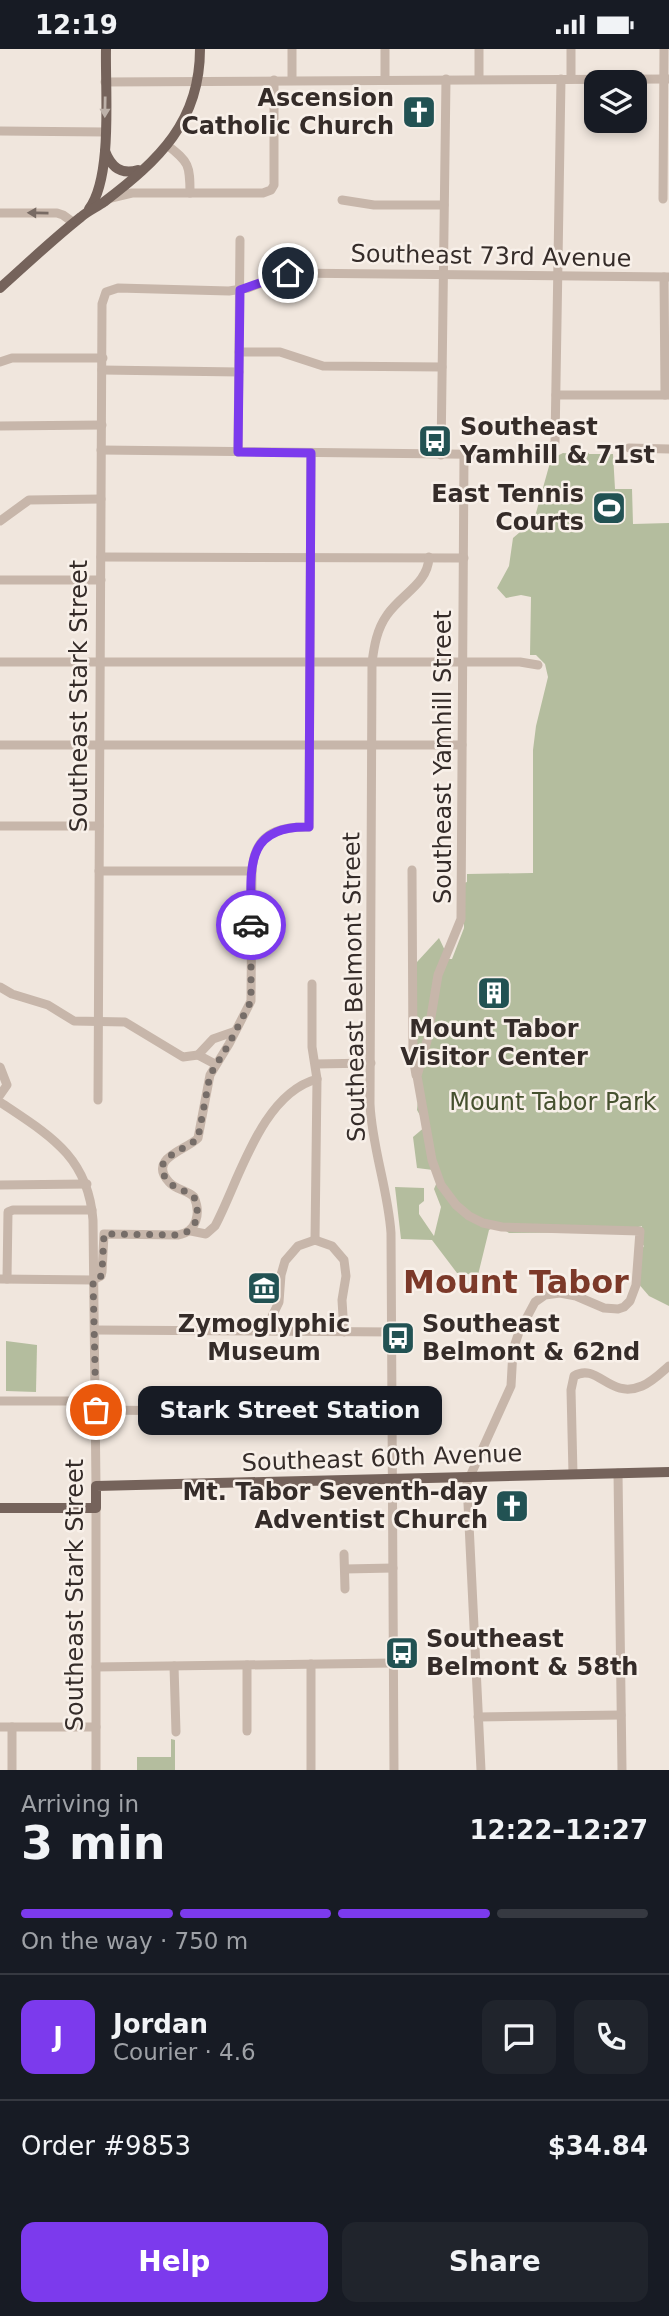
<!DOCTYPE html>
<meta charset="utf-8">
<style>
:root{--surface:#171b24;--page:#20242c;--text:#f1f3f6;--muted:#9ea1a6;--line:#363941;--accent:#7c3aed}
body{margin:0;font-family:"DejaVu Sans",sans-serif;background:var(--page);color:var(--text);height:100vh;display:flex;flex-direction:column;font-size:26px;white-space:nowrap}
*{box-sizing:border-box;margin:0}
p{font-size:23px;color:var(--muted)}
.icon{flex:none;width:38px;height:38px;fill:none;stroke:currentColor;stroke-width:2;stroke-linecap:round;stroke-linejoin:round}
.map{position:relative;height:1721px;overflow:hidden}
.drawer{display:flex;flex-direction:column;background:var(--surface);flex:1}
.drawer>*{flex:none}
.tools{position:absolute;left:584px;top:21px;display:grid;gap:14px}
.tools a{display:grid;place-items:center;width:63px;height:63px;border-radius:14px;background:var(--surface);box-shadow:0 4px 10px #0003;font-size:35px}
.pin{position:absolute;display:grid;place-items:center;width:60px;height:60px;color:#fff;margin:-30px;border:4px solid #fff;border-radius:50%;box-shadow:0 2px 7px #0007}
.courier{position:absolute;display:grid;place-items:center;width:70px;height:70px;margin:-35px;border:5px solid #7c3aed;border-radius:50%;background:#fff;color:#222;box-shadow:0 2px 9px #0007}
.bubble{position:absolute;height:49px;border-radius:14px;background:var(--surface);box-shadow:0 4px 10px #0003;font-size:23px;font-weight:700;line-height:49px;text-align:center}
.summary em{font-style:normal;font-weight:700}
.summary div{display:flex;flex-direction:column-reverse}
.summary{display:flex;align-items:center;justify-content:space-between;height:119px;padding:0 21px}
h1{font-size:46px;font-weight:700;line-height:52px}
.bar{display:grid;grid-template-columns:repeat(4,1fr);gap:10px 7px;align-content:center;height:84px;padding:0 21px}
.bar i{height:9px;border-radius:5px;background:var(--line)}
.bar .current{background:var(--accent)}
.bar p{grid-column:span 4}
.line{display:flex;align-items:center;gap:18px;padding:0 21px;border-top:2px solid var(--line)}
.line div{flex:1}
.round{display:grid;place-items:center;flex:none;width:74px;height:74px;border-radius:14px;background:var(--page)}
.button{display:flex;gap:14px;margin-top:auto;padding:14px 21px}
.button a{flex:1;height:80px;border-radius:14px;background:var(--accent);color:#fff;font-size:28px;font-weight:700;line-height:80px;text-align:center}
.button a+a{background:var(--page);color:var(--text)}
.status{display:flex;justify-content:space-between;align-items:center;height:49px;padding:0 35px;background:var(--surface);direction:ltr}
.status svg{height:19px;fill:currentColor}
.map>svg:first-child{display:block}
</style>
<div class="status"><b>12:19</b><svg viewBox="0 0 49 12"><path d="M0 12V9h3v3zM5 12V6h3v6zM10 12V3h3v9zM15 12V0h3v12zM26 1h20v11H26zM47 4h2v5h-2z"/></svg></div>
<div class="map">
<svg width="669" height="1721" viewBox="0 0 669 1721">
<rect width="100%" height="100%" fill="#f0e6dd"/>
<g fill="#b4bd9e">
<polygon points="579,402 587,402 589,405 613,405 615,440 632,440 633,475 669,474 669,1257 649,1247 637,1233 637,1207 644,1197 639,1191 642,1177 620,1183 509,1184 497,1176 489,1181 478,1226 457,1224 432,1191 401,1190 395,1138 424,1139 424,1152 419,1156 419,1165 434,1187 441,1158 434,1140 440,1126 433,1121 417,1119 413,1088 426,1077 417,1061 423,1004 409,994 417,913 439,889 449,910 452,910 464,879 464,834 467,833 467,825 533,824 533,701 536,677 548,628 545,615 536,606 530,606 531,548 521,546 506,549 497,539 509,517 513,489 534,471 551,410 563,404 576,405"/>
<polygon points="6,1292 37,1296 36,1343 6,1342"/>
<polygon points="171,1690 175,1691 175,1721 137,1721 137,1708 171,1708"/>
</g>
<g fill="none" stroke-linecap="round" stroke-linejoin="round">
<g stroke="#c7b6aa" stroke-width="9">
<polyline points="385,0 385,31"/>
<polyline points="479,0 479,30"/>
<polyline points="571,0 571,30"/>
<polyline points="292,31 292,0"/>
<polyline points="105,33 669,30"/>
<polyline points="0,82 105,83"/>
<path d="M 167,96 C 189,113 190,116 190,144"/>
<polyline points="111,149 132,144 263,144 271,141 274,136 274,31"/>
<polyline points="663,150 664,0"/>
<polyline points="342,151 374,156 444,156"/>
<polyline points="0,164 57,164 63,166 74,174"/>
<polyline points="664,228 665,346"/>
<polyline points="239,303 280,303 323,317 442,318"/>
<polyline points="0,313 12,309 103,309"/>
<polyline points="102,321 239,323"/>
<polyline points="556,346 669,346"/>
<polyline points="0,377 102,376"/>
<polyline points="629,399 669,400"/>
<polyline points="101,401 542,406 552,402 555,393 561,30"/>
<polyline points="238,403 240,191"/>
<polyline points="441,406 446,30"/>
<polyline points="464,406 461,870 438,926 427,992 417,1027 432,1111 441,1136 456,1156 469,1167 483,1174 502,1178 640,1182 636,1236 630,1252 624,1258 618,1260 604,1259 576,1247 560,1244 545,1246 535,1253 519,1283 513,1301 511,1337 467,1434 481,1721"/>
<polyline points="0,472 29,451 101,450"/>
<polyline points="101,508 464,509"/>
<polyline points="0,531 101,531"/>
<polyline points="0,613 520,613 538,616"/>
<polyline points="0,696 462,696"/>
<polyline points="0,777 99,777"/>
<polyline points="412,821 413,1008 416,1026"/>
<polyline points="99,822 252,822"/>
<polyline points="312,935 312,998 317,1030 315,1191"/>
<polyline points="0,938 12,945 48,956 74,972 125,973 183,1008 198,1006 215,1015"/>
<polyline points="198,1006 213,990 233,983"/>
<polyline points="316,1015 371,1014"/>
<polyline points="0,1018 7,1036 0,1046"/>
<polyline points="98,1051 102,255 106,243 118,239 229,242 248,239 288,224 669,228"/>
<path d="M 0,1053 C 49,1086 88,1107 93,1171 L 96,1437"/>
<polyline points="0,1136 87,1135"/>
<path d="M 191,1182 L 206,1185 L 215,1177 C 239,1132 261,1045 317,1030"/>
<polyline points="0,1230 93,1231"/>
<polyline points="7,1230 8,1163 13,1161 92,1161"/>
<path d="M 93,1231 L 101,1227 L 102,1223 L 104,1185 L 178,1186 C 197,1183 201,1164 194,1148 C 187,1141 176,1141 169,1133 C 147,1109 187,1101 198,1089 L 210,1026 L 229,995 L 251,952 L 252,822 C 254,786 276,777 309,778 L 311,404"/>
<polyline points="95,1281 392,1283"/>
<polyline points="265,1282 279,1253 281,1226 285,1212 298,1197 315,1191 332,1197 344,1211 346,1227 342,1251 344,1283"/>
<polyline points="0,1352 96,1352"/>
<polyline points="96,1361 392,1364"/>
<polyline points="618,1424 622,1721"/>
<path d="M 573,1425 L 571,1341 L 574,1327 C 598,1313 609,1351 642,1337 C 652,1333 661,1324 669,1317"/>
<polyline points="344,1505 345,1540"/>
<polyline points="345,1520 393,1519"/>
<polyline points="311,1615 311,1721"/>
<polyline points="247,1616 247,1682"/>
<polyline points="174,1617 176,1683"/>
<polyline points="96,1618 394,1614"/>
<polyline points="478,1668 621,1666"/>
<polyline points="0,1678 96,1678"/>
<polyline points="12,1721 12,1678"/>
<polyline points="96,1721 96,1459"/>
<path d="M 394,1721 L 391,1184 C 388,1140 372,1099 370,1055 L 372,614 C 374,597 377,580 387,566 C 401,545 428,535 429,508"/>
</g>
<g stroke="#75635b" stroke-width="10">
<path d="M 105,102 C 111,118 121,126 138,121"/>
<path d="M 89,160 C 113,128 105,41 106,0"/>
<path d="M 0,239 C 27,215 53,190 81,168 C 88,162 97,158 104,153 C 159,111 200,73 200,0"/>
<polyline points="0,1459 96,1459 96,1437 669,1423"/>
</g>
</g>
<defs><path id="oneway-solid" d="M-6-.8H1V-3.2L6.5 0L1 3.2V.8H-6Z" transform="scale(1.75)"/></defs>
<use fill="#bdb1a9" href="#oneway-solid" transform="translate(105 58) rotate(91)"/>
<use fill="#776a63" href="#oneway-solid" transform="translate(38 164) rotate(-179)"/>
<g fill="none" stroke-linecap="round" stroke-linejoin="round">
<path stroke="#766d68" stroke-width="7" stroke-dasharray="0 12.6" d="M 96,1361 L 93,1231 L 101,1227 L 102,1223 L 104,1185 L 178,1186 C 197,1183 201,1164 194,1148 C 187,1141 176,1141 169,1133 C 146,1109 187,1101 198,1089 L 210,1026 L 229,995 L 251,952 L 251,876"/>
<path stroke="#7c3aed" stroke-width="9" d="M 251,876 C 252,826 240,776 309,778 L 311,404 L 238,403 L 240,241 L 288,224"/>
</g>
<defs>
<g id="church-square" transform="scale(1.75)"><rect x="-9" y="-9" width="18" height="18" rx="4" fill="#225253" stroke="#f8f0e9"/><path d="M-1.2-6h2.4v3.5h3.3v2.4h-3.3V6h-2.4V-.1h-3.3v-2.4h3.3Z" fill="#fff"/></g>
<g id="bus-square" transform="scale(1.75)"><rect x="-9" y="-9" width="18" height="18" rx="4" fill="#225253" stroke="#f8f0e9"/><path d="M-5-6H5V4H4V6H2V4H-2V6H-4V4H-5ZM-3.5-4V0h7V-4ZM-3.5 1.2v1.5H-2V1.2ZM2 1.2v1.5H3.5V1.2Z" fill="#fff"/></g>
<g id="stadium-square" transform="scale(1.75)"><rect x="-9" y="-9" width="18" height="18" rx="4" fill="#225253" stroke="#f8f0e9"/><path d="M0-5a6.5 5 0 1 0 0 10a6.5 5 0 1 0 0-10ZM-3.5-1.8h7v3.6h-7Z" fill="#fff"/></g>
<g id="building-square" transform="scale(1.75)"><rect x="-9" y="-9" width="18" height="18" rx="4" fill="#225253" stroke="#f8f0e9"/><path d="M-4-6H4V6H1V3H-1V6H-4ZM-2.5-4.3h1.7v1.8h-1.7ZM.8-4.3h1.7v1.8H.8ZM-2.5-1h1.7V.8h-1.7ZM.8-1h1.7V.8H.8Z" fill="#fff"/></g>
<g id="museum-square" transform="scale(1.75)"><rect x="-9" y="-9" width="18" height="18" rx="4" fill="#225253" stroke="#f8f0e9"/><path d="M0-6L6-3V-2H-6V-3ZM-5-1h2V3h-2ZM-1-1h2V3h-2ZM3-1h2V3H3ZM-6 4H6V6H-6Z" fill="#fff"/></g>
</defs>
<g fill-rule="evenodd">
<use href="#church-square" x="419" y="63"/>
<use href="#bus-square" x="435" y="392"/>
<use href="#stadium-square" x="609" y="459"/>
<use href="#building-square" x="494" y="944"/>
<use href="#museum-square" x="264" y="1239"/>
<use href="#bus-square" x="398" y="1289"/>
<use href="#church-square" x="512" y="1457"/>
<use href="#bus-square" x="402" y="1604"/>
</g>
<g text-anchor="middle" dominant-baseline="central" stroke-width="5" stroke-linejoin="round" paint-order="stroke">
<g font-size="24" font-weight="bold" fill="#352c29" stroke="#f8f0e9" text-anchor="end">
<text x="394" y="49">Ascension<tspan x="394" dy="28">Catholic Church</tspan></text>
<text x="460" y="378" text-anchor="start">Southeast<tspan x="460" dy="28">Yamhill &amp; 71st</tspan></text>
<text x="584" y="445">East Tennis<tspan x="584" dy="28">Courts</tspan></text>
<text x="494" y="980" text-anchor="middle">Mount Tabor<tspan x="494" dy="28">Visitor Center</tspan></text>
<text x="264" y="1275" text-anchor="middle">Zymoglyphic<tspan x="264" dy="28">Museum</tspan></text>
<text x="422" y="1275" text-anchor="start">Southeast<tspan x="422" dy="28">Belmont &amp; 62nd</tspan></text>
<text x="488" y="1443">Mt. Tabor Seventh-day<tspan x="488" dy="28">Adventist Church</tspan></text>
<text x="426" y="1590" text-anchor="start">Southeast<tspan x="426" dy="28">Belmont &amp; 58th</tspan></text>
</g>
<g font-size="24" fill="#352c29" stroke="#f8f0e9">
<text transform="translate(491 207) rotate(1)">Southeast 73rd Avenue</text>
<text transform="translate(79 647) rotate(-90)">Southeast Stark Street</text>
<text transform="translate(443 708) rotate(-90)">Southeast Yamhill Street</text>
<text transform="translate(354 938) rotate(-91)">Southeast Belmont Street</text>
<text transform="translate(382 1409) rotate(-2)">Southeast 60th Avenue</text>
<text transform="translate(75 1546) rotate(-90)">Southeast Stark Street</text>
</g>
<g font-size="24" fill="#46512f" stroke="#f8f0e9">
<text x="553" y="1053">Mount Tabor Park</text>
</g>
<g font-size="32" font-weight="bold" fill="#7c3929" stroke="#f8f0e9">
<text x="516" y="1233">Mount Tabor</text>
</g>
</g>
</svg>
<div class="tools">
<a><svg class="icon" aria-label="layers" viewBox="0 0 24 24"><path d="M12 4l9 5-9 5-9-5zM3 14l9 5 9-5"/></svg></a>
</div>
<div class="pin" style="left:96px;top:1361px;background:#ea580c"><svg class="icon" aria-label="bag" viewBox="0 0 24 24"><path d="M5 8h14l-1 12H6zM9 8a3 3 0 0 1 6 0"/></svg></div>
<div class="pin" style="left:288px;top:224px;background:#1f2937"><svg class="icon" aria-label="home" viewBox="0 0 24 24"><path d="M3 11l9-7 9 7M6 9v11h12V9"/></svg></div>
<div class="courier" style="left:251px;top:876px"><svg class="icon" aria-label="car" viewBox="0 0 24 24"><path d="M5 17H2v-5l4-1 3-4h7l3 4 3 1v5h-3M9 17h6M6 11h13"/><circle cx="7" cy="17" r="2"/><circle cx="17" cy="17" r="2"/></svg></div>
<div class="bubble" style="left:138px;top:1337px;width:304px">Stark Street Station</div>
</div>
<section class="drawer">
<div class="summary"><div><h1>3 min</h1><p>Arriving in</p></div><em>12:22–12:27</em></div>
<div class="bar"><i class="current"></i><i class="current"></i><i class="current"></i><i></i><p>On the way · 750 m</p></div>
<div class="line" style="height:126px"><b class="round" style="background:var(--accent);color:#fff">J</b><div><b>Jordan</b><p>Courier · 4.6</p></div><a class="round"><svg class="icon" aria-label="chat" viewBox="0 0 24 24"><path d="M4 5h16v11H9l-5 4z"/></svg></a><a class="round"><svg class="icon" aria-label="phone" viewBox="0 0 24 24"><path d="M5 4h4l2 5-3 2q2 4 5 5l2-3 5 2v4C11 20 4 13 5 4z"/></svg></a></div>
<div class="line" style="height:91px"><div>Order #9853</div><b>$34.84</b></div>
<div class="button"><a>Help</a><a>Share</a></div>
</section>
